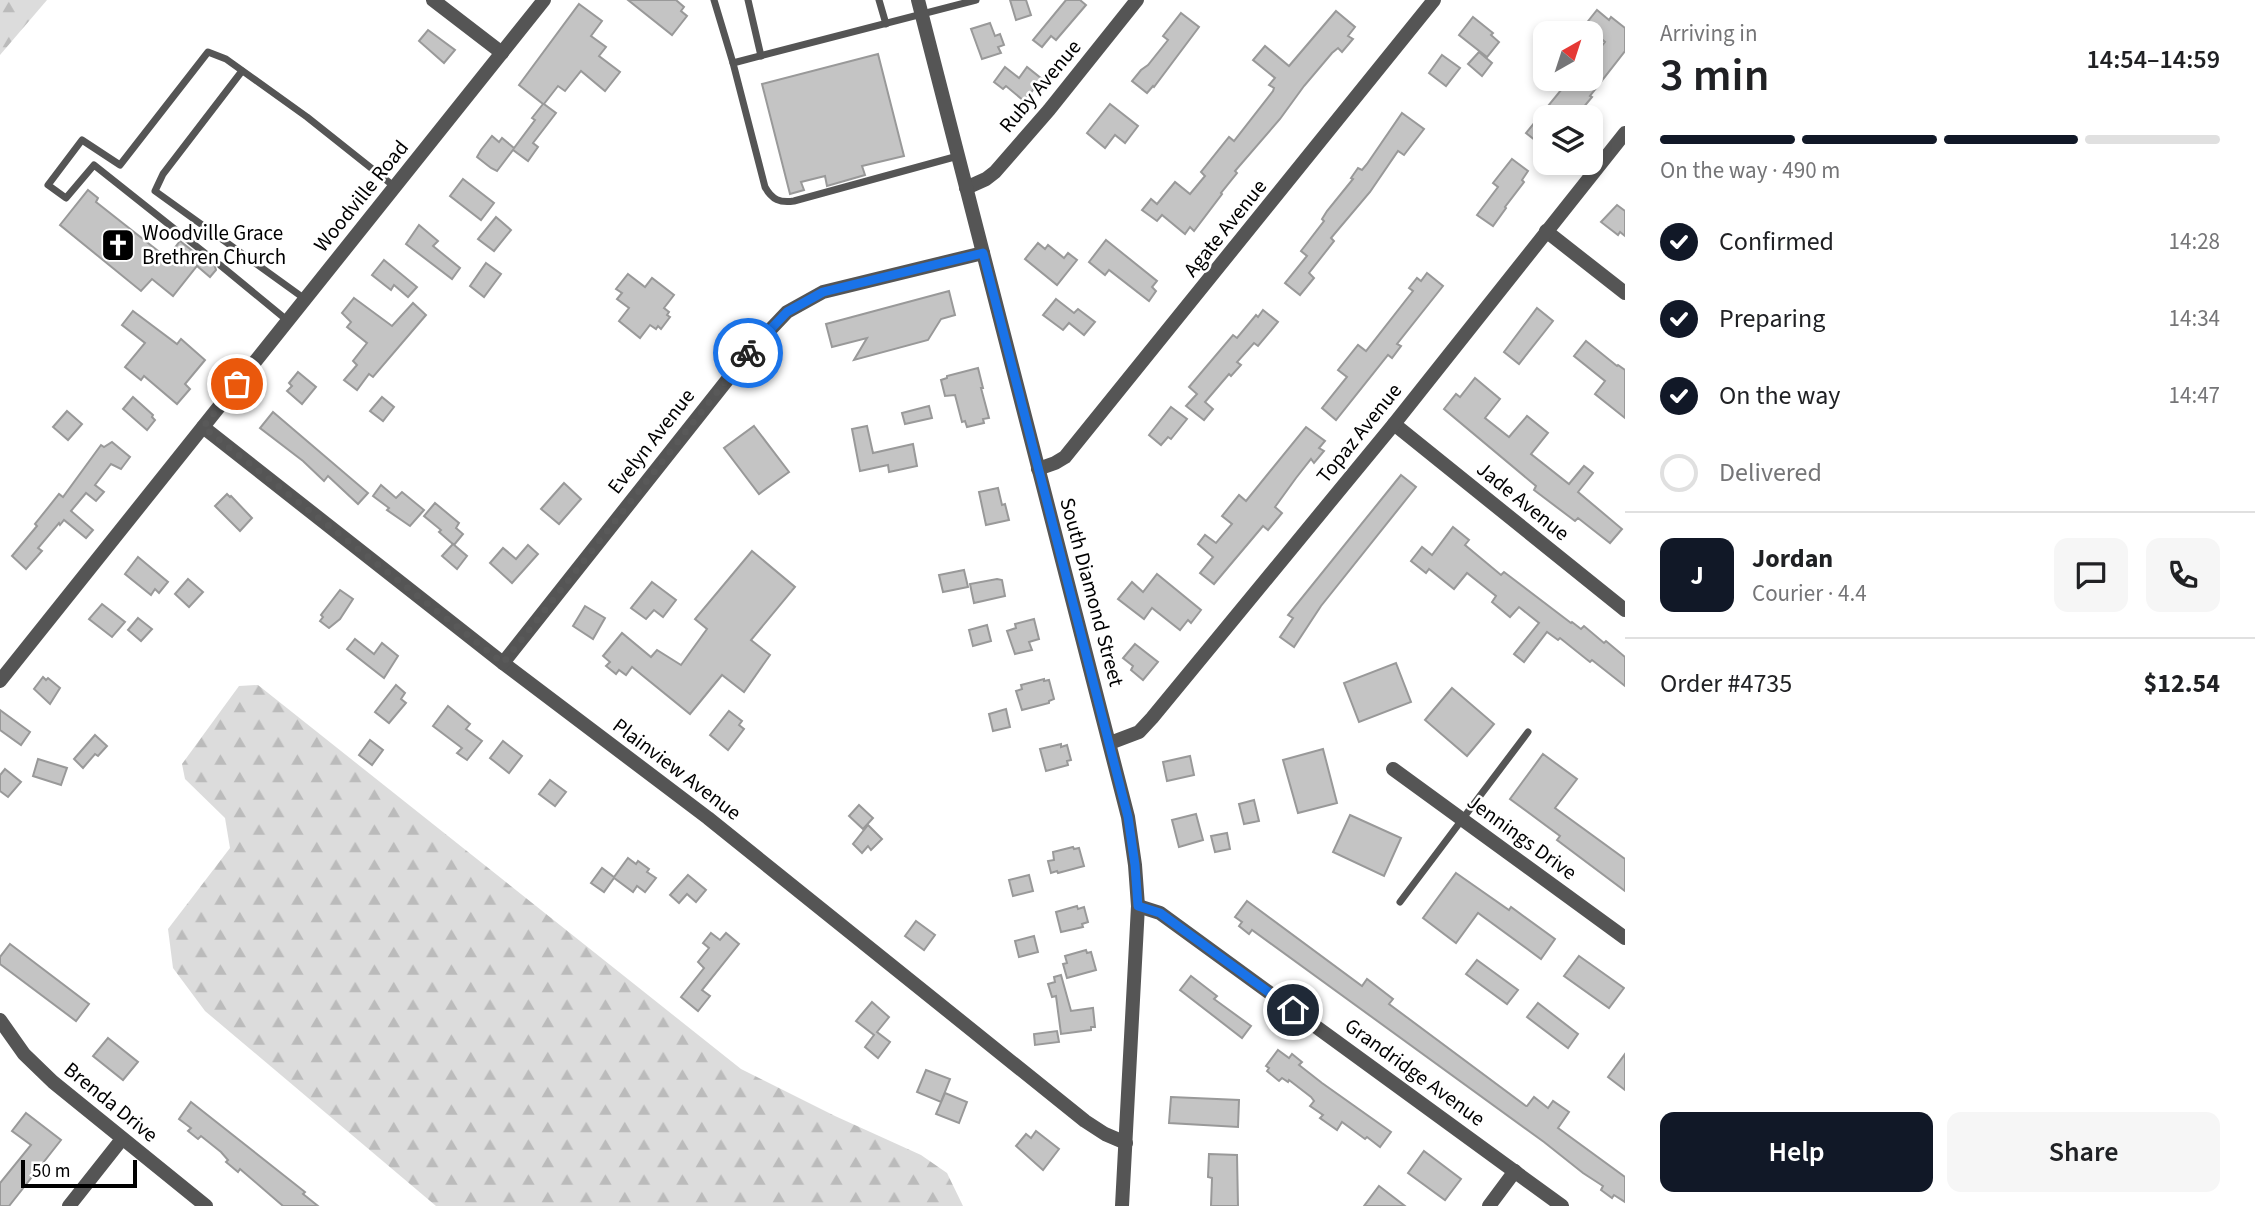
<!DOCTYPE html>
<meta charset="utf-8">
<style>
:root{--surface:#fff;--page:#f6f6f6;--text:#202124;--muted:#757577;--line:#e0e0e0;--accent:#111827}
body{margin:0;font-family:"Source Sans 3",sans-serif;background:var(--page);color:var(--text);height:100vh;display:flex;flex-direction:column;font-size:26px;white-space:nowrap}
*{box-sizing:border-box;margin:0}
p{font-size:23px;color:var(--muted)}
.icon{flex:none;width:38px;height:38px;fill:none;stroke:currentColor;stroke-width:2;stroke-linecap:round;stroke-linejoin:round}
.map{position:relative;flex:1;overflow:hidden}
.details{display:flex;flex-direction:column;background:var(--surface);width:630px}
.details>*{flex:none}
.needle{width:46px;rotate:39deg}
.fabs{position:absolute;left:1533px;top:21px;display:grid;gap:14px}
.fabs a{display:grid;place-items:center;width:70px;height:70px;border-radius:14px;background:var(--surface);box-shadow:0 4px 10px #0003;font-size:35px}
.scale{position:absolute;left:21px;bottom:18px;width:116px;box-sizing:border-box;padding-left:7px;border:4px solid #000;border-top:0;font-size:19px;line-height:24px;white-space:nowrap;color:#000;-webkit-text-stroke:5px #fff;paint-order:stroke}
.pin{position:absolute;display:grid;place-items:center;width:60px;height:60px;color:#fff;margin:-30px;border:4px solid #fff;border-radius:50%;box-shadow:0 2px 7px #0007}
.courier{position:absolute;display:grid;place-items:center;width:70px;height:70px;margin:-35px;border:5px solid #1a73e8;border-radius:50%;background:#fff;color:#222;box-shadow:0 2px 9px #0007}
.head em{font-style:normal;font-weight:600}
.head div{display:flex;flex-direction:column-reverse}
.head{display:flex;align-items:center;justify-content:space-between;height:119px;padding:0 35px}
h1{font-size:46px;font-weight:600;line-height:52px}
.bar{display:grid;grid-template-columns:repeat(4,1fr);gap:10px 7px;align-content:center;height:84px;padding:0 35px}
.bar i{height:9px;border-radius:5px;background:var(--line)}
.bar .on{background:var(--accent)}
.bar p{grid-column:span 4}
.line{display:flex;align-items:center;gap:18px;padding:0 35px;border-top:2px solid var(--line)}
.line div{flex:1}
.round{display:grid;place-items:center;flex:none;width:74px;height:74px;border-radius:14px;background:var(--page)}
ol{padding:0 35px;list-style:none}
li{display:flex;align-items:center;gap:21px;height:77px}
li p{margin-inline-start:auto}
li .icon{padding:7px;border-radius:50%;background:var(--accent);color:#fff;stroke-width:4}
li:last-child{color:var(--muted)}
li i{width:38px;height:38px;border:4px solid var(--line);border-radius:50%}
.button{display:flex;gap:14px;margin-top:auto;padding:14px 35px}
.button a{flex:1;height:80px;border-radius:14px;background:var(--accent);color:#fff;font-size:28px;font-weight:600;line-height:80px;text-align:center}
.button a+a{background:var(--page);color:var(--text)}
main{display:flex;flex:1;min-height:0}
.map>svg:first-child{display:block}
</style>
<main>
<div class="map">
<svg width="1625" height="1206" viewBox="0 0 1625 1206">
<defs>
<pattern id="forest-firs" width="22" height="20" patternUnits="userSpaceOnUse" patternTransform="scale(1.75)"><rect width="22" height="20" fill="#dcdcdc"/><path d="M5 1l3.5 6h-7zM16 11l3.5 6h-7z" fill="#bbb"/></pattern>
</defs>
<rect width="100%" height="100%" fill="#fff"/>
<g fill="url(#forest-firs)">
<polygon points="0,0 47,0 0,55"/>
<polygon points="258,685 741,1069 835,1116 921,1155 947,1173 963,1206 436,1206 205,1011 173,968 168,929 230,848 225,818 185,779 182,764 239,686"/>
</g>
<g fill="#c4c4c4" stroke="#999" stroke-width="2">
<polygon points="628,0 676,0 684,7 681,11 687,16 672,35"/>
<polygon points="1010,0 1026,0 1031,15 1016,20"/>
<polygon points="1066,0 1080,0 1086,5 1056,40 1051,36 1042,47 1033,40"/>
<polygon points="579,4 602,21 591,36 606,47 599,56 620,72 605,91 581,71 565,91 558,86 544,104 556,113 533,143 538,147 528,161 513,150 497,171 491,168 477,157 481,150 492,136 499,142 502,138 514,148 535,120 532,118 543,104 519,85"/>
<polygon points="1597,10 1609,20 1611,17 1625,28 1625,51 1590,96 1592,97 1583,108 1581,107 1572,117 1545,117 1545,148 1526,133 1570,79 1591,79 1591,60 1605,42 1585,25"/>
<polygon points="1336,11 1355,27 1348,36 1353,39 1342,52 1338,48 1332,53 1304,86 1280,119 1235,171 1237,173 1221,193 1222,194 1194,231 1190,227 1185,234 1162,215 1157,221 1142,210 1151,199 1157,204 1175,182 1190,194 1205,176 1201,172 1229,137 1234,141 1273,91 1274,88 1269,85 1275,78 1253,60 1265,46 1289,66"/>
<polygon points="1181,13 1199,27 1154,87 1153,86 1147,93 1132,81 1141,70 1148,65 1168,40 1163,36"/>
<polygon points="1473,17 1493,33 1491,35 1499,42 1487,57 1459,35"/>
<polygon points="990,23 995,36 1000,34 1004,45 998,47 1001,53 982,59 971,29"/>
<polygon points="428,30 455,50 444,63 419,41"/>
<polygon points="1479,52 1492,63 1482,76 1468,64"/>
<polygon points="878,54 904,156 862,166 865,175 827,186 825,176 801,182 804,190 790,194 762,84"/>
<polygon points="1442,55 1460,68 1446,86 1429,73"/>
<polygon points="1005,67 1019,78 1027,67 1042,79 1024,101 1006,86 1003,89 994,82"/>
<polygon points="1110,104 1138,126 1125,143 1115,135 1105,148 1087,133"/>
<polygon points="1402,113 1424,129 1404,155 1398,151 1370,192 1331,238 1334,241 1309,273 1314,278 1300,295 1285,283 1307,256 1301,251 1324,221 1322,219 1327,211 1353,179 1351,178 1358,168 1362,170 1367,164"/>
<polygon points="1512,159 1528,171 1522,180 1524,182 1505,207 1506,208 1493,226 1477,215 1498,187 1493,183"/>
<polygon points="463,179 494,203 481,220 450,196"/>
<polygon points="88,190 98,198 96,202 167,258 180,241 204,260 210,258 212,253 219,259 214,263 216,270 210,277 197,266 173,296 152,279 141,291 60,225"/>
<polygon points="1617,205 1625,211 1625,236 1620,232 1618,235 1601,222"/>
<polygon points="496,217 511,230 494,251 478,239"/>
<polygon points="419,225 438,241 433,246 460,268 452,279 406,244"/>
<polygon points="1106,240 1157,281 1152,287 1156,291 1149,301 1109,270 1105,275 1089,262"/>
<polygon points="1038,243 1045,249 1048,245 1064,258 1068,253 1077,260 1057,285 1025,259"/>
<polygon points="384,260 417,287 408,297 394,285 391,290 372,275"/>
<polygon points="486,263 501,274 484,297 470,286"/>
<polygon points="1427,273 1443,286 1397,344 1401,346 1392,358 1388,355 1336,420 1322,408 1347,377 1338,370 1358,345 1366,351 1413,291 1409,288 1417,278 1421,281"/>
<polygon points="628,274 645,287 652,278 674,295 664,308 669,312 667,315 670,317 661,329 658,326 656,329 650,325 640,338 619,321 629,308 617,299 622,293 616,289"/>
<polygon points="949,291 955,315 941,319 928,340 854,360 867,338 832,347 826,324"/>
<polygon points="354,298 392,326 413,303 426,315 373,377 369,374 357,390 344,380 357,365 353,361 367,343 347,327 351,322 342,313"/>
<polygon points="1056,299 1074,313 1078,309 1095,322 1084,335 1069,323 1063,330 1043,315"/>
<polygon points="1537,308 1553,321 1519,364 1504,352"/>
<polygon points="1263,310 1278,322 1258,346 1254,343 1237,362 1241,365 1231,376 1229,374 1205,402 1213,409 1204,420 1186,406 1197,394 1189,387 1233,335 1237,338 1256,315 1258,317"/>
<polygon points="133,311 177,344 181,339 205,360 185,384 190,389 177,404 144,376 141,380 125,367 145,343 122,325"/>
<polygon points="1586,341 1617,366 1618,365 1625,370 1625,418 1595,394 1605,381 1574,356"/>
<polygon points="978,368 983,388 981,388 989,418 983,419 984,423 967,427 965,421 962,422 955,395 945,396 941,380 947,378 947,376"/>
<polygon points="298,372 316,387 302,404 287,391 292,386 289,383"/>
<polygon points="1475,378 1500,399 1485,418 1509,437 1527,416 1548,433 1531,454 1569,484 1584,466 1593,473 1578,492 1622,529 1610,543 1578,518 1575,521 1534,490 1536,486 1444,409 1456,394 1460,397"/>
<polygon points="133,397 153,415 152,417 155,420 147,430 123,409"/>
<polygon points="382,397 394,407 383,421 370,411"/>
<polygon points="929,406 932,418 905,424 902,413"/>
<polygon points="1171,407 1187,419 1171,439 1168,437 1161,445 1149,435"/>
<polygon points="67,411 82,424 68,440 53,427"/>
<polygon points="273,412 368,493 358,504 328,476 324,481 303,461 260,428"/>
<polygon points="754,426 789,472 759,494 724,448"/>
<polygon points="867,426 873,453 913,444 917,466 889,472 888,465 860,471 852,429"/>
<polygon points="1306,427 1325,441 1319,448 1324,451 1314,463 1311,459 1296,478 1275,507 1282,513 1268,530 1263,526 1214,584 1200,573 1213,557 1198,544 1205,535 1216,543 1232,524 1222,516 1239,495 1246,501"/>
<polygon points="112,442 130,457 121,469 111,464 95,485 104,492 96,501 86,493 71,511 93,530 86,538 64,520 60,525 59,523 38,548 42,551 26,569 12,556 37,526 35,524 59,494 63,497 101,445 104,447"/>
<polygon points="1401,475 1416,487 1321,606 1294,647 1280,637 1293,618 1288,615"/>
<polygon points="564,483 581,499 559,524 541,509"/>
<polygon points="381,485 396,498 402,492 424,510 410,526 387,510 389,508 373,496"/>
<polygon points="998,488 1002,505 1005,504 1009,520 986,525 979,492"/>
<polygon points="227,494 230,497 231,496 252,518 240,531 215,506"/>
<polygon points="435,503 459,523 456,528 463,534 454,545 439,532 441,530 424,516"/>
<polygon points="1453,527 1469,540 1465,545 1501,575 1504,572 1571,623 1572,622 1581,629 1584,626 1604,643 1606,641 1625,657 1625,686 1592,660 1590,662 1560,638 1558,640 1547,632 1524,662 1514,654 1539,623 1519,607 1510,617 1492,602 1496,596 1467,573 1454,589 1429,569 1426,573 1411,561 1422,547 1432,555"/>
<polygon points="453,544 467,556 457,569 442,556"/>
<polygon points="528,545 538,554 512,583 490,563 503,548 516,559"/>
<polygon points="752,551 795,587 751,640 770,655 744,692 722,675 690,714 632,667 626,675 619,670 616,674 606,666 610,662 603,656 622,633 651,657 657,650 681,665 707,629 695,619"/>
<polygon points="138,557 168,582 159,593 155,589 151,595 125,574"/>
<polygon points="964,570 968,587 943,592 939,575"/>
<polygon points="1157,574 1201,610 1191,623 1188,620 1180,630 1152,608 1144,619 1118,599 1132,582 1143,592"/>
<polygon points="188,579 203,592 189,607 175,594"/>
<polygon points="997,579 1002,580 1005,596 974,603 970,584"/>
<polygon points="652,582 676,600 663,617 654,610 646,619 631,608"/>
<polygon points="340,590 353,599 340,619 329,628 320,621 323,617 321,615"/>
<polygon points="102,604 125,622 112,637 89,619"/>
<polygon points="585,606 605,618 593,639 573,626"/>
<polygon points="138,618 152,629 141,641 128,630"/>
<polygon points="1034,619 1039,639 1029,642 1032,650 1015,654 1007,631 1016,628 1015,624"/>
<polygon points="987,625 991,641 973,646 969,630"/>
<polygon points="355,639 374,654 382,643 398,656 384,678 347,649"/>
<polygon points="1135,644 1158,662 1143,680 1131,670 1133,666 1123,658"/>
<polygon points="1396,663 1411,702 1359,722 1344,683"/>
<polygon points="43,677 46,680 48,678 60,688 50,704 34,689"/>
<polygon points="1044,679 1044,681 1049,680 1054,699 1049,701 1049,703 1022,710 1016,691 1022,689 1021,685"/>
<polygon points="396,685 405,693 401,699 406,703 389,723 375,712"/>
<polygon points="1452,688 1494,724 1467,756 1425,720"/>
<polygon points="448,706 470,724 466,729 482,741 467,760 457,753 462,748 433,726"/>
<polygon points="1006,709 1010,727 993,731 989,714"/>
<polygon points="0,710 30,732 21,745 0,730"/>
<polygon points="729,711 742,721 739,725 744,729 728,750 710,735"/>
<polygon points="95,735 107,746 98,756 95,754 83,768 74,759"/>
<polygon points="370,740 383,750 372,765 359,755"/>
<polygon points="503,741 522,756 509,773 490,758"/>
<polygon points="1061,744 1061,747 1067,745 1071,760 1067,761 1068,765 1046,771 1040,749"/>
<polygon points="1323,749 1337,803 1298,813 1283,760"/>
<polygon points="1543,754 1577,779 1555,808 1625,859 1625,891 1557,840 1560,836 1510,799"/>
<polygon points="1190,756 1194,775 1167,781 1163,762"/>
<polygon points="38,759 67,768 61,785 33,776"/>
<polygon points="5,769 21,782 8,797 0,791 0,775"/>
<polygon points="550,780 566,792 555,806 539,794"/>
<polygon points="1254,800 1259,821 1244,824 1239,804"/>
<polygon points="859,805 873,818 863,829 849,816"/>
<polygon points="1196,814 1203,840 1179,847 1172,820"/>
<polygon points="1350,815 1401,838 1384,876 1333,852"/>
<polygon points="868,825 882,839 871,850 868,846 862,853 853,844"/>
<polygon points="1227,833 1230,849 1215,852 1211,836"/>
<polygon points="1073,847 1074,849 1079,848 1084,866 1058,873 1057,871 1051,873 1048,861 1054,860 1053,852"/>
<polygon points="628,858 636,864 638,861 649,869 647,872 656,878 645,892 637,886 633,892 614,878 604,892 591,883 602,868 614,877"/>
<polygon points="1456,873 1509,910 1511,907 1555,939 1541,959 1478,913 1456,943 1423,918"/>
<polygon points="688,875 706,890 696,902 687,894 679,903 670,895"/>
<polygon points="1029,875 1033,891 1013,896 1009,880"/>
<polygon points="1247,901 1362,986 1367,979 1393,999 1389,1004 1526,1106 1527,1106 1534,1097 1548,1108 1553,1101 1569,1112 1558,1128 1625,1177 1625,1202 1614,1195 1612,1198 1601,1190 1603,1186 1583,1173 1544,1142 1252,930 1249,934 1239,926 1242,922 1235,917"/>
<polygon points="1077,906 1078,909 1084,907 1088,922 1082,924 1083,927 1061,932 1056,912"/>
<polygon points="916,921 935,935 924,950 905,936"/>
<polygon points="711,933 720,940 726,933 739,944 702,990 710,996 698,1011 681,997 704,968 698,962 709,948 703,943"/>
<polygon points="1034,936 1038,952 1019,957 1015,941"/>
<polygon points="10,944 89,1004 76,1021 0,964 0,957"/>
<polygon points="1086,950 1087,953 1091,952 1096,970 1067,978 1063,964 1067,963 1065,956"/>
<polygon points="1579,956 1624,988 1609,1008 1564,976"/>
<polygon points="1477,960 1518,990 1507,1004 1466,974"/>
<polygon points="1061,975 1071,1011 1093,1008 1095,1027 1091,1027 1091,1030 1061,1034 1056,996 1052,997 1048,984 1055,982 1054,977"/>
<polygon points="1191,976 1217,996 1214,999 1251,1026 1242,1038 1180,990"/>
<polygon points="872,1002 889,1017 877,1032 890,1042 878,1058 865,1047 874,1035 856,1021"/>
<polygon points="1538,1003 1578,1034 1568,1048 1527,1017"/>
<polygon points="1057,1031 1059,1042 1035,1045 1034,1034"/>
<polygon points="108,1038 138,1062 123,1080 93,1056"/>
<polygon points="1278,1050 1289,1058 1292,1054 1302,1062 1299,1065 1322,1083 1391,1132 1380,1147 1367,1137 1365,1139 1342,1122 1337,1130 1320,1118 1323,1115 1310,1106 1314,1101 1311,1097 1289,1080 1288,1082 1282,1078 1279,1081 1267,1071 1269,1068 1266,1066"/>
<polygon points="1625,1054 1625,1090 1608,1077"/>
<polygon points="926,1070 950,1079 941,1102 917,1092"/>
<polygon points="945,1093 967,1102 959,1123 936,1114"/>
<polygon points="1171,1097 1239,1100 1238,1127 1169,1123"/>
<polygon points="191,1102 305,1192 303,1194 318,1206 283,1206 240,1169 238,1172 226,1162 228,1160 221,1152 201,1136 198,1139 188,1131 191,1128 179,1119"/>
<polygon points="26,1113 61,1140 9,1206 0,1206 0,1183 31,1145 12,1131"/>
<polygon points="1036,1131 1059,1149 1043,1170 1016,1146 1026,1134 1031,1138"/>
<polygon points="1424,1151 1461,1179 1445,1200 1408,1173"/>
<polygon points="1209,1154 1237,1155 1238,1206 1211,1206 1212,1178 1208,1177"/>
<polygon points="1379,1186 1405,1206 1364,1206"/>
</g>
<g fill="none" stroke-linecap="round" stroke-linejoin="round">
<g stroke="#555" stroke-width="7">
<polyline points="714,0 733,63"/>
<polyline points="748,0 761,56"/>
<polyline points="879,0 886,24"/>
<polyline points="242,71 163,174 155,191 305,299"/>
<path d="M 958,156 L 794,201 C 780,203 772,200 765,187 L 733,63 L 976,0"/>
<polyline points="206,254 94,165 66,198 48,185 82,140 120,165 208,52 226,59 307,117 395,187"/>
<polyline points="220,265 288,321"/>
<polyline points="1400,902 1528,732"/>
</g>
<g stroke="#555" stroke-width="14">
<polyline points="433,0 502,53"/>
<polyline points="966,188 986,179 995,172 1049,110 1137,0"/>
<polyline points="1546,231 1625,293"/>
<polyline points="1394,424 1625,610"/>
<polyline points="203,427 503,663 708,818 1085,1121 1105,1134 1126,1143"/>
<polyline points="1038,469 1055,463 1065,457 1434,0"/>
<polyline points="503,663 751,350 787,312 823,292 983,253"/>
<polyline points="1110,743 1139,732 1152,718 1394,424 1625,133"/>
<polyline points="1393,769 1625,938"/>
<polyline points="1138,906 1160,913 1562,1206"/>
<polyline points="0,1020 24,1054 53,1082 206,1206"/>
<polyline points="69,1206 122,1139"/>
<polyline points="1489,1206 1515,1171"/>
</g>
<g stroke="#555" stroke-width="14">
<polyline points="918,0 1128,817 1135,865 1138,906 1122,1206"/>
<polyline points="0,681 544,0"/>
</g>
</g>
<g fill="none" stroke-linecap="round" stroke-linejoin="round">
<polyline stroke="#595959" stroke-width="7" stroke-dasharray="0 12.6" points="237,384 203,427 503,663 748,353"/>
<polyline stroke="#1a73e8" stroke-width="9" points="748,353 787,312 823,292 983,253 1128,817 1135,865 1138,906 1160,913 1293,1010"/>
</g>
<defs>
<g id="church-square" transform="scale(1.75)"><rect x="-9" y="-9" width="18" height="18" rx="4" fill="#000" stroke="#fff"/><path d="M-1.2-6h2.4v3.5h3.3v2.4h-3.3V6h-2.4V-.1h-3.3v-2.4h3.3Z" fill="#fff"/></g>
</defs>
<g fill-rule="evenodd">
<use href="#church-square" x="118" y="245"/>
</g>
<g text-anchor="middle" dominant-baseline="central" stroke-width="5" stroke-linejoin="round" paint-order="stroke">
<g font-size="21" fill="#000" stroke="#fff">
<text transform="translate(1040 86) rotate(-50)">Ruby Avenue</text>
<text transform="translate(361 196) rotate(-51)">Woodville Road</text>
<text transform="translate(1225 228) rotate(-51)">Agate Avenue</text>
<text transform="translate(1359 433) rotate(-51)">Topaz Avenue</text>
<text transform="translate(651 441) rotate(-52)">Evelyn Avenue</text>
<text transform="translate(1523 501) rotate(39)">Jade Avenue</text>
<text transform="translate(1092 592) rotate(75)">South Diamond Street</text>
<text transform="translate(677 769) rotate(37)">Plainview Avenue</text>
<text transform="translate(1522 837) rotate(36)">Jennings Drive</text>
<text transform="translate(1415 1072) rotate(36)">Grandridge Avenue</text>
<text transform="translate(111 1102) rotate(39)">Brenda Drive</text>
</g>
<g font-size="21" fill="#000" stroke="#fff" text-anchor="start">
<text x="142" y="233">Woodville Grace<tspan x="142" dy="24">Brethren Church</tspan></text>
</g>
</g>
</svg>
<div class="fabs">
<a><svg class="needle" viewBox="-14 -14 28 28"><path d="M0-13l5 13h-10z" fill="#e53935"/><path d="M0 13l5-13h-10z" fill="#757577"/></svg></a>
<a><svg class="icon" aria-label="layers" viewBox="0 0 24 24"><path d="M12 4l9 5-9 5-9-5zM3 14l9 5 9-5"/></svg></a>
</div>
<div class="scale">50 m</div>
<div class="pin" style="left:237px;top:384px;background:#ea580c"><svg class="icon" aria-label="bag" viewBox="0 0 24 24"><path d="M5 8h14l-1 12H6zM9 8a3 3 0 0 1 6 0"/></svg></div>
<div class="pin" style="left:1293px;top:1010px;background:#1f2937"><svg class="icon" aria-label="home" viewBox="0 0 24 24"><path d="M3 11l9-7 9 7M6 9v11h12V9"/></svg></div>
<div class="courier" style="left:748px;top:353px"><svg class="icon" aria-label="bike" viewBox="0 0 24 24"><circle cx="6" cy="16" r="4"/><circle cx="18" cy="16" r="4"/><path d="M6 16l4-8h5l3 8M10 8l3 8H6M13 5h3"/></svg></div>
</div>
<section class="details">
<div class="head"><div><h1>3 min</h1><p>Arriving in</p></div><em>14:54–14:59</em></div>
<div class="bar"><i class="on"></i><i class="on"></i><i class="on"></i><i></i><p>On the way · 490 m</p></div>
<ol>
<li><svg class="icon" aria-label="check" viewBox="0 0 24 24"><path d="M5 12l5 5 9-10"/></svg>Confirmed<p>14:28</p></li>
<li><svg class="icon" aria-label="check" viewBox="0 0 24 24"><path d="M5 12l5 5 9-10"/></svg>Preparing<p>14:34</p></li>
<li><svg class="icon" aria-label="check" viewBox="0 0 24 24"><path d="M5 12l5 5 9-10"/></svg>On the way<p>14:47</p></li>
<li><i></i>Delivered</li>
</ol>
<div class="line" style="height:126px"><b class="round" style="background:var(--accent);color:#fff">J</b><div><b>Jordan</b><p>Courier · 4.4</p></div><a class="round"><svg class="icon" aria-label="chat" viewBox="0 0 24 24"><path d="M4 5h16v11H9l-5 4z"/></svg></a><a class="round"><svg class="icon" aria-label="phone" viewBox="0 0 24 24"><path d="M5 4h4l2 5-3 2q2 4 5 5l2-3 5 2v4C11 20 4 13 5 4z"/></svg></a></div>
<div class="line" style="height:91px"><div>Order #4735</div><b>$12.54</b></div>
<div class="button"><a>Help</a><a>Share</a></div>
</section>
</main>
